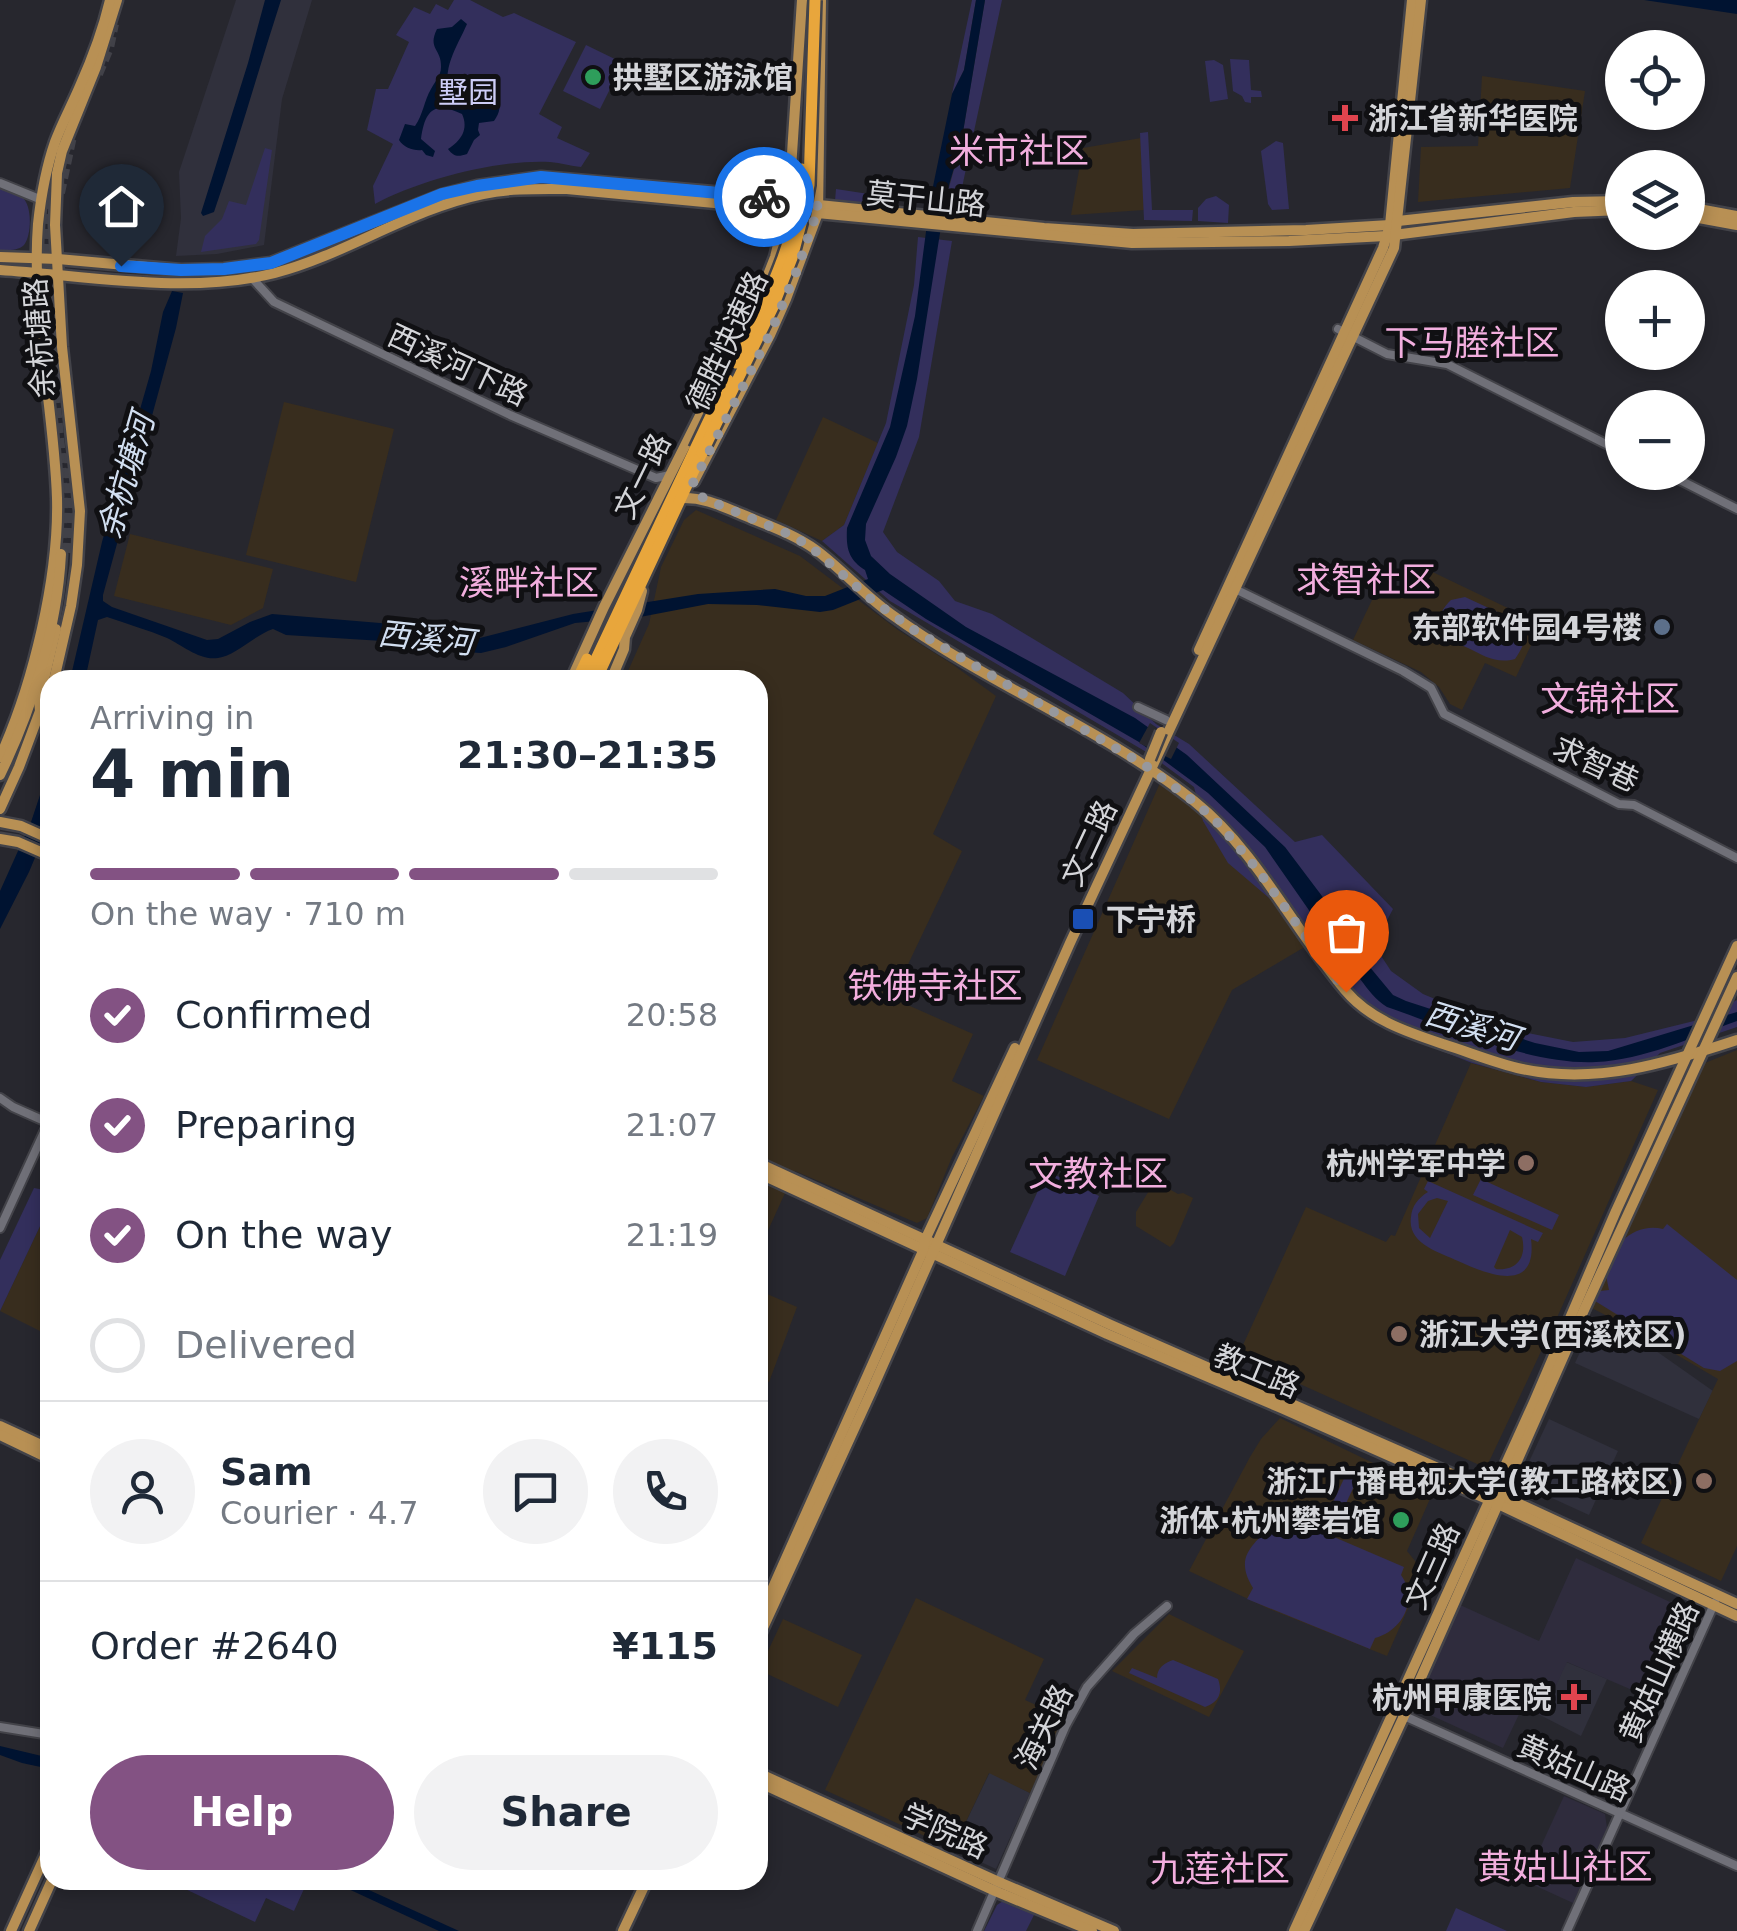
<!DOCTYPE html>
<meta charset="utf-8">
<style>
:root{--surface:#fff;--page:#f2f2f3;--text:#1f2937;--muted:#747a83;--line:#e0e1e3;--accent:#835283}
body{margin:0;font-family:"DejaVu Sans","Noto Sans SC",sans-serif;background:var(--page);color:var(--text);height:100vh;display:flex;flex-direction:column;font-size:38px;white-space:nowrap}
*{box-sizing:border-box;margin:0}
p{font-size:32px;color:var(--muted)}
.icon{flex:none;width:55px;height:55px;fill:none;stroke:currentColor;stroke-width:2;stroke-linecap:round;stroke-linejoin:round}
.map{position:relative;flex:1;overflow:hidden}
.panel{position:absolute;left:40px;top:670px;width:728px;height:1220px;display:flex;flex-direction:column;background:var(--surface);border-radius:30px;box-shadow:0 5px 15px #0003}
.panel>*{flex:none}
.controls{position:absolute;left:1605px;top:30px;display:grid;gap:20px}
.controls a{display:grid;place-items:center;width:100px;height:100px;border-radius:50%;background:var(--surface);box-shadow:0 5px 15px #0003;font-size:50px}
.pin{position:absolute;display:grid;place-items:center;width:85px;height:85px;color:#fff;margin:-102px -42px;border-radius:50% 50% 50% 0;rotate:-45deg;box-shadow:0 0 10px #0007}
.pin .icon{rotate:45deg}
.courier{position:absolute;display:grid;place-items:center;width:100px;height:100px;margin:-50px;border:8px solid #1a73e8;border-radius:50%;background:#fff;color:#222;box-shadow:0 2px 12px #0007}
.headline em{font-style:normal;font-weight:600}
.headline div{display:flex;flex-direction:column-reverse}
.headline{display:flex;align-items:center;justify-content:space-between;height:170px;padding:0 50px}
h1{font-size:65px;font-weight:600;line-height:75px}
.bar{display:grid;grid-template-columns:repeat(4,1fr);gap:15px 10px;align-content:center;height:120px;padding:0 50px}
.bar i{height:12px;border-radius:8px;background:var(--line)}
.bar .selected{background:var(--accent)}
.bar p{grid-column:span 4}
.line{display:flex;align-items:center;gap:25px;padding:0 50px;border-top:2px solid var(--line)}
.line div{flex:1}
.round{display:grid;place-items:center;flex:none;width:105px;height:105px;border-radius:52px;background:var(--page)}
ol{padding:0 50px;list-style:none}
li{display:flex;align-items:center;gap:30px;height:110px}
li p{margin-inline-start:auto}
li .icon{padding:10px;border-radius:50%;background:var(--accent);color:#fff;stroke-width:4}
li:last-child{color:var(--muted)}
li i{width:55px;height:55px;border:5px solid var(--line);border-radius:50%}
.primary-button{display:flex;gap:20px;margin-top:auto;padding:20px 50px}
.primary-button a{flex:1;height:115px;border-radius:60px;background:var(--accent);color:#fff;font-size:40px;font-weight:600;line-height:115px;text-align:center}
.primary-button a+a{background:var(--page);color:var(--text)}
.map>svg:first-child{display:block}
</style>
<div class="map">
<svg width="1737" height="1931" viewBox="0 0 1737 1931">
<rect width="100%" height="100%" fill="#27272e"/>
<g fill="#30303c">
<polygon points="236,0 312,0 282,99 264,245 217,254 176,256 181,218 179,172"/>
<polygon points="1594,1321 1628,1335 1659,1353 1713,1391 1699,1419 1575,1363"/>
<polygon points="1549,1419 1618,1451 1589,1515 1519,1483"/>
<polygon points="1566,1662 1607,1679 1581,1736 1542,1716"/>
<polygon points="990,1772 1030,1793 996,1869 953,1849"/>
</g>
<g fill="#2f2c3d">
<polygon points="1576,1558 1685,1609 1691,1615 1693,1620 1691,1629 1660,1702 1567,1662 1542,1716 1523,1706 1503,1748 1415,1708 1458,1604 1539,1641"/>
<polygon points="1564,1796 1605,1814 1607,1828 1573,1903 1525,1881"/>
</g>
<g fill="#382d1e">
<polygon points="1482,76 1585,91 1570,188 1418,202 1421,147 1478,146"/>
<polygon points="1141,138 1144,210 1071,215 1083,148"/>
<polygon points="284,402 394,429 356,582 246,555"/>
<polygon points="823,417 878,443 844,525 822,541 776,520"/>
<polygon points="696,510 800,556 898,630 952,664 996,696 933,834 962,851 892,998 973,1034 952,1081 984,1096 952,1157 927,1218 917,1223 795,1171 765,1237 758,1233 758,946 764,933 758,929 758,680 624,680 649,624 661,567 684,520"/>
<polygon points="130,534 273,569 263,608 231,625 114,596"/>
<polygon points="1420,566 1541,624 1516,677 1485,663 1462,710 1450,704 1439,687 1421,672 1353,640 1381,581 1407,593"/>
<polygon points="1160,783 1200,807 1288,914 1308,945 1232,990 1169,1119 1037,1060"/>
<polygon points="1737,1050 1737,1546 1721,1581 1641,1543 1718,1379 1638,1332 1586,1305 1700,1065"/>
<polygon points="1471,1063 1541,1082 1586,1087 1631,1081 1658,1090 1560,1311 1486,1468 1238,1356 1306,1207 1386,1242 1391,1235 1395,1236"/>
<polygon points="1155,1181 1178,1194 1183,1193 1193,1198 1174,1243 1170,1247 1136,1226 1136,1212"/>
<polygon points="50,1205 50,1336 0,1311"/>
<polygon points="758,1290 797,1307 769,1382 758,1377"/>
<polygon points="1280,1418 1433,1492 1407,1551 1424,1572 1387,1656 1267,1608 1189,1571 1250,1457 1261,1439"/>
<polygon points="916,1598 1044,1659 1025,1700 1064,1718 1030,1793 989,1773 953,1849 825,1790"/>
<polygon points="1169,1614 1244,1651 1209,1717 1112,1671"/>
<polygon points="783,1619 862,1655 838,1707 759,1670"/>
</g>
<g fill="#332f5c" fill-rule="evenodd">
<path d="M 454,0 L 470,0 L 503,17 L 514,13 L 576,42 L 539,114 L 562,127 L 557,138 L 590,153 L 581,167 C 571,166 561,163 550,162 C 499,159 420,180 375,204 L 373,186 L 393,144 L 367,130 L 376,89 L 388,89 L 409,42 L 396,35 L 414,7 L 430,14 L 436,4 L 448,10 Z"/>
<polygon points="972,0 976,0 964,70 952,94"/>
<polygon points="985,0 1002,0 957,211 952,216 925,212 930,201 945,202 961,144"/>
<polygon points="586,45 623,63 600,109 563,91"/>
<polygon points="1230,59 1249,60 1251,90 1261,91 1262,97 1251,97 1251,103 1245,102 1242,96 1233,91"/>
<polygon points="1214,60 1223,65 1228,99 1210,102 1205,61"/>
<polygon points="1148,132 1152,210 1193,210 1192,221 1144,220 1140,133"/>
<polygon points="1276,141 1283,143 1289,209 1272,210 1268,204 1261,151"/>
<polygon points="265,148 272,150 259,240 256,244 201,252 205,236 222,219 229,201 246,205"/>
<path d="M 0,188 C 7,191 17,193 23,198 C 32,206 32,235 24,245 C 18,251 8,250 0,250 Z"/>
<polygon points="836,189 895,198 893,208 835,201"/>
<polygon points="1216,196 1229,205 1228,223 1198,221 1198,208 1206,199"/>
<polygon points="918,237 952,241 919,437 883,532 897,552 939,581 955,601 992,614 1123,693 1156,724 1189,744 1295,842 1322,835 1393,909 1374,945 1391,971 1423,994 1507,1029 1573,1042 1625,1038 1694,1021 1737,1000 1737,1027 1660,1053 1631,1081 1586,1087 1541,1082 1472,1063 1409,1038 1367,1017 1339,994 1288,914 1228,863 1203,821 1194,787 1148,753 890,601 822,541 844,525 886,423 914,285"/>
<path d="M 1465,597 L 1521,623 C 1527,639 1524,646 1515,659 C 1497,664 1484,656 1468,648 C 1446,638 1427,623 1451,600 Z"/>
<polygon points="1047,1171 1099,1196 1065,1276 1010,1252"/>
<polygon points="1481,1179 1559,1215 1552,1230 1473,1195"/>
<path d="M 1428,1181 L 1543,1233 L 1538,1242 L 1531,1239 C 1538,1295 1486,1274 1458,1261 C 1439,1252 1407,1244 1411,1217 C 1412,1206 1418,1198 1428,1192 L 1424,1189 ZM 1437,1198 L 1448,1201 L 1430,1238 L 1419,1228 L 1418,1214 L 1428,1201 ZM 1510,1230 L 1522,1237 C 1527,1257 1517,1271 1496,1269 L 1494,1267 Z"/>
<polygon points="34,1188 50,1191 50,1205 0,1311 0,1260"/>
<path d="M 1667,1224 L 1737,1280 L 1737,1361 L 1720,1371 L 1704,1368 L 1595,1301 L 1600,1291 L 1609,1290 C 1608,1284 1606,1279 1607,1273 C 1609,1246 1635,1222 1663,1229 Z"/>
<polygon points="1349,1468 1360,1473 1337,1523 1326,1517"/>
<path d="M 1278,1513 L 1404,1567 L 1401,1575 C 1419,1600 1402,1631 1375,1638 L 1370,1649 L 1247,1599 L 1253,1588 C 1229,1549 1265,1542 1278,1513 Z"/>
<path d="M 1173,1660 L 1218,1679 C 1223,1693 1219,1702 1205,1707 L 1129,1673 L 1132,1668 L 1157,1678 C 1157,1668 1164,1663 1173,1660 Z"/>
<polygon points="184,1880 308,1880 294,1911 266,1898 255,1922 181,1887"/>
<polygon points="1003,1901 1009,1901 1035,1913 1026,1931 984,1931 997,1905"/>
<polygon points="1456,1908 1507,1931 1446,1931"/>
</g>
<g fill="#001331">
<path d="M 265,0 L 281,0 C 258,71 238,142 214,212 L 203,216 L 201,213 L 248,63 Z"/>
<path d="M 976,0 L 985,0 L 961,144 L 946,195 L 917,379 L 907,426 L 896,457 L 866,524 L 865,540 L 871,556 L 890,574 L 966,627 L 1135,718 L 1187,755 L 1285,847 L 1331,908 L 1349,942 L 1393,995 L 1406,1001 L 1535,1043 L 1579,1052 L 1608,1051 L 1737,1012 L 1737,1021 C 1692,1037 1644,1060 1596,1062 C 1531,1065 1448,1028 1387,1007 C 1365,993 1355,966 1336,949 L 1265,847 L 1208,793 L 1139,742 L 926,619 L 883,590 L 833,610 L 820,612 L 757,605 L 708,604 L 640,617 L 575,623 L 506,647 L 481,653 L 450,651 L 399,642 L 286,635 L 273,629 C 255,635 235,656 218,658 C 200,661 182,645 167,638 C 148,630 127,624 107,617 L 98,620 L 85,680 L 70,680 L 102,542 L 151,371 L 163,312 L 172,291 L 183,293 L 176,328 L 103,595 L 103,601 L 112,607 L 207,640 L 218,639 L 250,622 L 272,614 L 404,625 L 433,629 L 458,637 L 476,639 L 573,614 L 698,594 L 775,589 L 806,596 L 825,596 L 868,579 L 865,570 C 848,559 846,548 847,528 L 890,427 L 915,316 L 930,201 L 952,94 L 964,70 Z"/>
<polygon points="1644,0 1737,0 1737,14"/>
<path d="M 461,19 L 467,24 C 457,47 440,70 451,96 L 462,98 L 477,74 L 485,74 C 495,90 507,104 494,121 L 479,123 L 478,130 L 480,135 L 474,140 L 467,154 C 458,157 454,157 448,149 C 461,141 469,129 462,114 C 435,101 425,109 421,139 L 435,151 L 433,157 L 426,155 L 422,150 C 414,151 404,148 399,140 L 405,124 L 415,126 C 423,115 424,101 431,89 C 435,81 441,76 441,67 C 442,49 427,49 437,29 L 452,27 Z"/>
<polygon points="50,765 50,822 29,872 0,929 0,891 31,822"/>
<polygon points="0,1746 50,1758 50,1769 22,1763 0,1755"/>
<polygon points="329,1880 347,1880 459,1931 439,1931"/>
</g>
<polygon fill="#27272e" points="1150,723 1179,743 1171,759 1139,743"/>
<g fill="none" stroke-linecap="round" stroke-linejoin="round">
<g stroke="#414148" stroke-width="10" stroke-dasharray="10 5" stroke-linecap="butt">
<polyline points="98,74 109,48 114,24"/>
<polyline points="50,169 45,295 60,446 63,503 61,554"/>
<polyline points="60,193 72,136"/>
<polyline points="55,279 56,322"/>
<polyline points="68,553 70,498 69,449"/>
</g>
<g stroke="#434349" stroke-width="12">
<g id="minor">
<polyline points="0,183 42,200"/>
<polyline points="251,277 274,302 510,415 656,478 670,475"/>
<polyline points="1338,329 1387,354 1447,364 1622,452"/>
<polyline points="1664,472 1737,509"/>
<polyline points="1235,589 1403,671 1431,688 1444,714 1619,804 1634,805 1737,858"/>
<polyline points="1138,707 1166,720"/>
<polyline points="0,1098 13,1107 49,1123"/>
<polyline points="0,1228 50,1119"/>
<polyline points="1402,1715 1737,1866"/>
<polyline points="0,1727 50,1735"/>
<polyline points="977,1931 1066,1725 1087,1687 1134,1634 1167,1606"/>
<polyline points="1567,1931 1715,1602"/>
</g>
</g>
<g stroke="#434349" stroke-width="15">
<g id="major">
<polyline points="1688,207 1737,216"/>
<polyline points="1688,216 1737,225"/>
<polyline points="0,257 58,259 181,270 224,269 271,263 442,195 477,186 541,177 747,195 819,205 1044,228 1133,234 1306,230 1390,225 1398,221 1573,202 1622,201"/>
<path d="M 0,270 C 89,276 188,295 275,273 C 347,254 410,209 483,194 C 511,188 539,189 567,189 L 1132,243 L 1289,241 L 1386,236 L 1574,212 L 1622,210"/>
<polyline points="694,481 770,335 786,299 818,213 821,0"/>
<path d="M 684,498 C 706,498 721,506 741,514 C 767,525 794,534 816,550 C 843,570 864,595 891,614 C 987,684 1101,727 1194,801 C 1258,852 1293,929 1345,990 C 1370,1020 1407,1032 1443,1044 C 1469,1052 1495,1063 1522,1069 C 1596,1085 1667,1063 1737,1040"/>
<polyline points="1199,650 1383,248 1390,225 1412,0"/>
<polyline points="54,680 71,606 77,565 80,511 62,347 55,225 57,173 62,151 96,67 117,0"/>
<polyline points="571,680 604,607 759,298 775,257 789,200 802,0"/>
<polyline points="611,680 624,649 625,637 637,610 642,591"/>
<polyline points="40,711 39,700 56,629"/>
<path d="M 0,757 C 33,685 59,577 57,498 C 54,407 31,315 38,224 C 41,196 46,168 55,142 C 62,123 72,105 80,86 C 92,59 103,30 110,0"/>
<path d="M 0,775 C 33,707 57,629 61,554"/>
<polyline points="0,809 19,767 40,711 46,708 50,694"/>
<polyline points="0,822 21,826 50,839"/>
<polyline points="0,839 18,842 50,856"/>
<polyline points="758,1163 1111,1325 1502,1496 1737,1604"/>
<polyline points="758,1173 1107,1334 1281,1408 1498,1504 1737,1616"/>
<polyline points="0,1426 50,1449"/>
<polyline points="0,1435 50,1459"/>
<polyline points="758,1621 923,1251 925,1240 1015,1048"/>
<polyline points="758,1639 871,1392 1070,943 1394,248 1421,0"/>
<polyline points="758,1773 999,1882 1114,1931"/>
<polyline points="758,1782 995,1891 1092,1931"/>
<polyline points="11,1931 50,1845"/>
<polyline points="29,1931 52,1880"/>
<polyline points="623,1931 647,1880"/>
<polyline points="1294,1931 1534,1402 1616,1211 1737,946"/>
<polyline points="1304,1931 1404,1716 1584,1310 1737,977"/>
</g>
</g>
<g stroke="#434349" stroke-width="16">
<g id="highway">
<polyline points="577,680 587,659"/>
<polyline points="586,680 695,449"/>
<polyline points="596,680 702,453"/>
</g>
</g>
<use href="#minor" stroke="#707078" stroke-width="8"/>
<use href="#major" stroke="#b89054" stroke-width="10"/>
<use href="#highway" stroke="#e8a63c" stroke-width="11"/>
<g stroke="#434349" stroke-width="15" stroke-linecap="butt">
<polyline id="major-bridge" points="1150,759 1161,732"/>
</g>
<g stroke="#434349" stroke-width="16" stroke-linecap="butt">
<g id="highway-bridge">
<path d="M 736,363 C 765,302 799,238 802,169"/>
<polyline points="695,449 728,380"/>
<polyline points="702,453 773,307 792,258 803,216 809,185 815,0"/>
</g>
</g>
<use href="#major-bridge" stroke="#b89054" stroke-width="10"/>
<use href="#highway-bridge" stroke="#e8a63c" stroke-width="11"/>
</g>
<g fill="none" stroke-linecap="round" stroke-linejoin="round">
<polyline stroke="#97989d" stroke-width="10" stroke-dasharray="0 18" points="764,197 819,206 797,270 770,334 693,483 703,498 793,536 812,548 872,600 914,630 1146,766 1196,803 1220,825 1257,869 1346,992"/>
<polyline stroke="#1a73e8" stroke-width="12" points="121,266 181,270 224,269 271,263 442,194 477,186 541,177 764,197"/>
</g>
<g fill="#2e9e5b" stroke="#101013" stroke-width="4">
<circle cx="593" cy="77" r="10"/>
<circle cx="1401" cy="1520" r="10"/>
</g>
<g fill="#e0444e" stroke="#101013" stroke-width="4">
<path d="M1340 103h10v10h10v10h-10v10h-10v-10h-10v-10h10z"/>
<path d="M1569 1682h10v10h10v10h-10v10h-10v-10h-10v-10h10z"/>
</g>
<circle fill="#5c6f8a" stroke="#101013" stroke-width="4" cx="1662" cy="627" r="10"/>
<rect fill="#1a4fb4" stroke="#101013" stroke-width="4" x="1071" y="907" width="24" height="24" rx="5"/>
<g fill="#8d6e63" stroke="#101013" stroke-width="4">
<circle cx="1526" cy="1163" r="10"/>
<circle cx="1399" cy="1334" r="10"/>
<circle cx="1704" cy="1481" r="10"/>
</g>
<g text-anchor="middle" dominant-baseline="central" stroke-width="10" stroke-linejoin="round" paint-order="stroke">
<g font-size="30" font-weight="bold" fill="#d4d5d9" stroke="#101013" text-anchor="end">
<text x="613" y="77" text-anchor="start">拱墅区游泳馆</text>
<text x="1368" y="118" text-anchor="start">浙江省新华医院</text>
<text x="1642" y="627">东部软件园4号楼</text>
<text x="1106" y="919" text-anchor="start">下宁桥</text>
<text x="1506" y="1163">杭州学军中学</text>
<text x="1419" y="1334" text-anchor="start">浙江大学(西溪校区)</text>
<text x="1684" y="1481">浙江广播电视大学(教工路校区)</text>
<text x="1381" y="1520">浙体·杭州攀岩馆</text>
<text x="1552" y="1697">杭州甲康医院</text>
</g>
<g font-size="30" fill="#cdcdf6" stroke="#101013">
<text x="468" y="92">墅园</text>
</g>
<g font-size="30" fill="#d4d5d9" stroke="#101013">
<text transform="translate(926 199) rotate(6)">莫干山路</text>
<text transform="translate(39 338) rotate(-94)">余杭塘路</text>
<text transform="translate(727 341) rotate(-65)">德胜快速路</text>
<text transform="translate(458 365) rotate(25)">西溪河下路</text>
<text transform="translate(642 476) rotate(-64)">文一路</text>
<text transform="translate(1596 764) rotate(25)">求智巷</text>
<text transform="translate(1089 843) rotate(-65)">文二路</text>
<text transform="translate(1257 1371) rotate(23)">教工路</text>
<text transform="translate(1432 1566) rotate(-66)">文三路</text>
<text transform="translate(1659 1672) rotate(-66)">黄姑山横路</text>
<text transform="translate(1044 1727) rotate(-64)">海关路</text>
<text transform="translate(1574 1768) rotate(24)">黄姑山路</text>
<text transform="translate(945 1831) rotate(24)">学院路</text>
</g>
<g font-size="32" font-style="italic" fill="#d1def0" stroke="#101013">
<text transform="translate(126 476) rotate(-74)">余杭塘河</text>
<text transform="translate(426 638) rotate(6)">西溪河</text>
<text transform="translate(1472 1026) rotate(17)">西溪河</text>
</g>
<g font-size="35" fill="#f2aede" stroke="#101013">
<text x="1019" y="151">米市社区</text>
<text x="1472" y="343">下马塍社区</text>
<text x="1366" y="580">求智社区</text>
<text x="529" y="583">溪畔社区</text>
<text x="1610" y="699">文锦社区</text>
<text x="935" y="986">铁佛寺社区</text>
<text x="1098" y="1174">文教社区</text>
<text x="1565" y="1867">黄姑山社区</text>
<text x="1220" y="1869">九莲社区</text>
</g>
</g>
</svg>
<div class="controls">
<a><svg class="icon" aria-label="locate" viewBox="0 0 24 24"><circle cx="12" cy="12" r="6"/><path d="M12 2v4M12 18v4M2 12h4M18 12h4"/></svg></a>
<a><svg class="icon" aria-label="layers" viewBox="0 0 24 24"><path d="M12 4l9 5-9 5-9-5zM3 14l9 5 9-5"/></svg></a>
<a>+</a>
<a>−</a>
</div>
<div class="pin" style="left:1346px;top:992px;background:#ea580c"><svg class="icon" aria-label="bag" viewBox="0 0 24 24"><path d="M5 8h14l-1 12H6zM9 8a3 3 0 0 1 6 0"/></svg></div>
<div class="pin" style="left:121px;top:266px;background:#1f2937"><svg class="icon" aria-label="home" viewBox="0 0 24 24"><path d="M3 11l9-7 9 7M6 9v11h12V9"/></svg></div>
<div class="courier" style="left:764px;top:197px"><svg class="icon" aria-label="bike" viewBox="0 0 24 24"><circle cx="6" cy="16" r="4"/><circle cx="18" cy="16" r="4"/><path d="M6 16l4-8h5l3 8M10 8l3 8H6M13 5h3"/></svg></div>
<section class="panel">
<div class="headline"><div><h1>4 min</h1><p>Arriving in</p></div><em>21:30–21:35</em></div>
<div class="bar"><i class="selected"></i><i class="selected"></i><i class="selected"></i><i></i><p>On the way · 710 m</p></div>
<ol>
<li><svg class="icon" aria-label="check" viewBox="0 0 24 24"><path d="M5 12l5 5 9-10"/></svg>Confirmed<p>20:58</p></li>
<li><svg class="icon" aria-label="check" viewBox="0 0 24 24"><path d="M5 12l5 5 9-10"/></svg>Preparing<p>21:07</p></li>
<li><svg class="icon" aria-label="check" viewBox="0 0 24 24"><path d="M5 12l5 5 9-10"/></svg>On the way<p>21:19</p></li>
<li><i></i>Delivered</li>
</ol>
<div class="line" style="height:180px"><a class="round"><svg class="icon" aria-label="person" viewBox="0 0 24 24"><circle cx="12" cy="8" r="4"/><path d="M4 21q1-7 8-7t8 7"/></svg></a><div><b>Sam</b><p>Courier · 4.7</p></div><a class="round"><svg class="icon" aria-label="chat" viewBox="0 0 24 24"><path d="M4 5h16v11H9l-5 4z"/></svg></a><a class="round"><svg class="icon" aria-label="phone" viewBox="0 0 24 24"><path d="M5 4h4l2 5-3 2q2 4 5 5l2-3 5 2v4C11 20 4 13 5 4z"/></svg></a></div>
<div class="line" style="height:130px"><div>Order #2640</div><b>¥115</b></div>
<div class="primary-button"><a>Help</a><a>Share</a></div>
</section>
</div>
